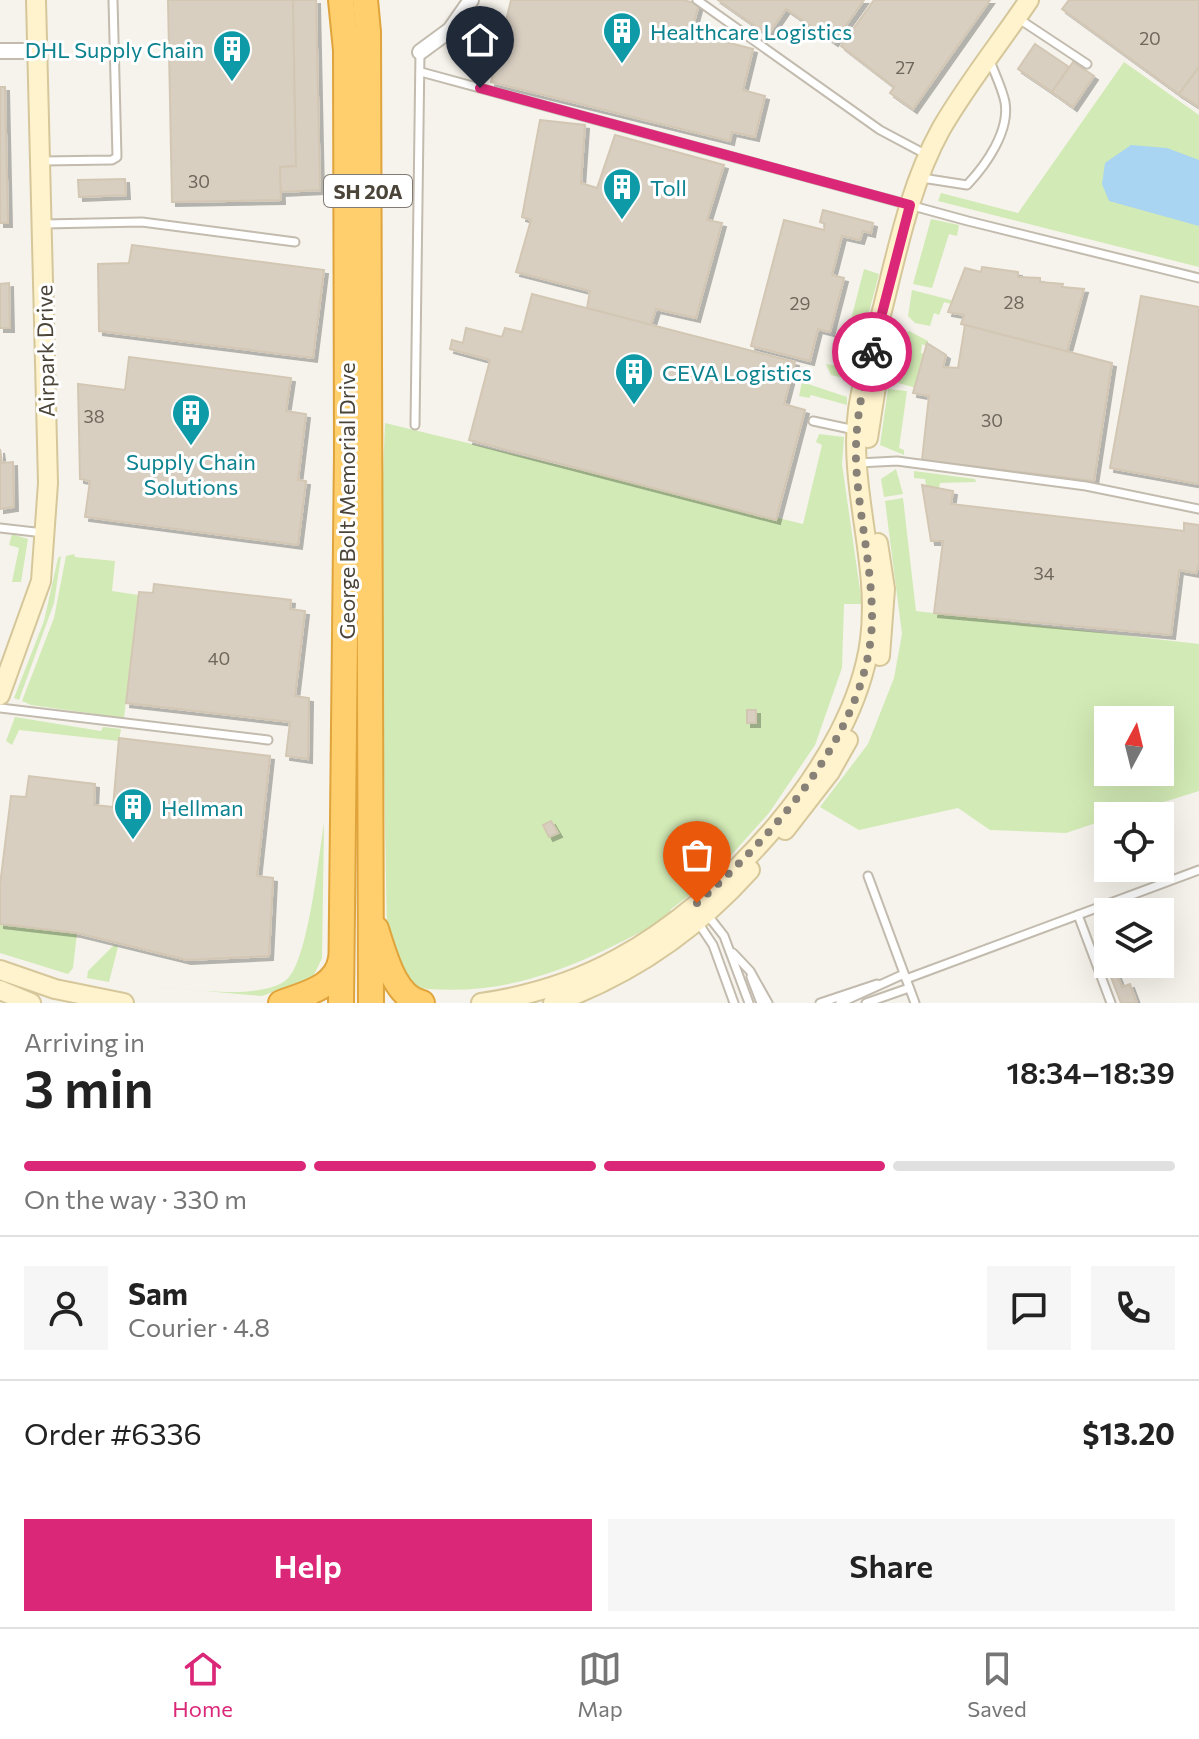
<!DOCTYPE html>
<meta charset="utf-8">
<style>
:root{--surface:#fff;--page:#f6f6f6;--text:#222;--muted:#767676;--line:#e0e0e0;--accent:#db2777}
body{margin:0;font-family:Commissioner,sans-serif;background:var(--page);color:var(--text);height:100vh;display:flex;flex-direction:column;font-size:30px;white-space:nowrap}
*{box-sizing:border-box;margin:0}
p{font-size:26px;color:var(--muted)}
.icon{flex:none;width:44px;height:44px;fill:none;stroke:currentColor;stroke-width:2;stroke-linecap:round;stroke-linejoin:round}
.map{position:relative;height:1003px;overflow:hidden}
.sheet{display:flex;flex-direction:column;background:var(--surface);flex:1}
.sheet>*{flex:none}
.needle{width:52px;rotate:7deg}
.buttons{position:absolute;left:1094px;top:706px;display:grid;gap:16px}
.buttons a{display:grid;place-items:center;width:80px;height:80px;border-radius:0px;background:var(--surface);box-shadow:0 8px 32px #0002;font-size:40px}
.pin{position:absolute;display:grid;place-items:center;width:68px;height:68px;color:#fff;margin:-82px -34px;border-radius:50% 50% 50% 0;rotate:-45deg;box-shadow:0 0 8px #0007}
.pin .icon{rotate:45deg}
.courier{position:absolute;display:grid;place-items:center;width:80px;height:80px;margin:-40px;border:6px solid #db2777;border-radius:50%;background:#fff;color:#222;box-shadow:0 2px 10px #0007}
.summary em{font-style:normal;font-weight:600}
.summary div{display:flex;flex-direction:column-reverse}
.summary{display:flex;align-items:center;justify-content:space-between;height:136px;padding:0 24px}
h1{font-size:52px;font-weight:600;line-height:60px}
.bar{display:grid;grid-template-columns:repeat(4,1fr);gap:12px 8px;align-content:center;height:96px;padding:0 24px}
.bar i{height:10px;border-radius:6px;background:var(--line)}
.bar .selected{background:var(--accent)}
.bar p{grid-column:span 4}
.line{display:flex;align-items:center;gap:20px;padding:0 24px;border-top:2px solid var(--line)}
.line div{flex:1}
.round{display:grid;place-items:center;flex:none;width:84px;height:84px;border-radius:0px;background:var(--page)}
.action{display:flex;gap:16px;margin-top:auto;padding:16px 24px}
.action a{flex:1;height:92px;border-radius:0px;background:var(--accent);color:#fff;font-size:32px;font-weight:600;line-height:92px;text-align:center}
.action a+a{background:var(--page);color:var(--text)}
.tab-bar{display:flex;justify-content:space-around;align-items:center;height:112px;border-top:2px solid var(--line);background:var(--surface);font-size:22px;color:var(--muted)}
.tab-bar a{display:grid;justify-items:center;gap:4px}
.tab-bar .selected{color:var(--accent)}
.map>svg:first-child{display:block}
</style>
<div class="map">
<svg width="1199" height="1003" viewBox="0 0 1199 1003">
<defs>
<filter id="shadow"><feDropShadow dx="4" dy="4" stdDeviation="0" flood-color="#0004"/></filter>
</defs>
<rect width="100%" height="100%" fill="#f6f3ec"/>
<g fill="#d2eab5" fill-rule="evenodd">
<polygon points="1124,62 1199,115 1199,267 938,201 941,193 1018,213"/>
<polygon points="931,219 959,225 957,236 949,234 932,288 913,284"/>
<polygon points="864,269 879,274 851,380 831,375 826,364 839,366"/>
<polygon points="912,290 951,300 951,304 944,302 939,315 934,313 930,326 915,323 908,316"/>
<polygon points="909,331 928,341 928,347 922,344 921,353 925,354 917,388 890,381 903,333"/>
<polygon points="802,382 847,397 847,405 811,395 809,398 799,396"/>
<polygon points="888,389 907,391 899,448 904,450 904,455 880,445"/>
<path d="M 385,423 L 803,524 L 822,445 L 816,442 L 819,434 L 844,437 L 842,464 L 862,604 L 844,604 L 842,668 L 815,745 L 769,813 L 708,881 L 670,910 L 674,914 C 588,961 508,1003 405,986 L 387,934 L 380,549 Z"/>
<polygon points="896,469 903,494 884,497 881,479"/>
<polygon points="914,471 975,479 976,482 940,483 939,488 926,486 925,479 914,478"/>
<path d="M 903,498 L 916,611 L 1199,644 L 1199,791 L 1119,816 L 1108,816 L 1108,819 L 1066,833 L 990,830 L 958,808 L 859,830 L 820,807 L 868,744 L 894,678 L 902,634 L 885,501 ZM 1160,720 L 1160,772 L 1108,772 L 1108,720 Z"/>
<polygon points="12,534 28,539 21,582 12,582 19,548 9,545"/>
<polygon points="74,554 75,557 115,561 112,591 138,595 124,718 31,705 22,701 54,618 66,556"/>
<polygon points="61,556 54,603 19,700 14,698 44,621 58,558"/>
<polygon points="15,717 101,731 103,727 121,729 119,741 19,730 12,745 6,741"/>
<path d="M 324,823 L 322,958 L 313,977 L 262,996 L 158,987 C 190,989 257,1000 285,981 C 308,966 319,853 324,823 Z"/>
<polygon points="0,924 77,933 73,968 68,974 0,953"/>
<polygon points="114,945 118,947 109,982 87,978 88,971"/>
</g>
<polygon fill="#a9d4f2" points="1131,145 1167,148 1199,160 1199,226 1109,201 1102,184 1105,163"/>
<g fill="#d8cfc1" stroke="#d3c7b4" stroke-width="2" filter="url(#shadow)">
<polygon points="168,0 293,0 296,166 280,167 281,200 172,202"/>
<polygon points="293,0 316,0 320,190 281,192 280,167 296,166"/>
<polygon points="511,0 683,0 699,4 691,33 753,49 743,90 765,96 755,137 732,132 730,141 491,82"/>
<polygon points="718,0 864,0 834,42 786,9 768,35"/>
<polygon points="874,0 990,0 913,109 890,93 894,87 841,46"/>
<polygon points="1069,0 1199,0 1199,67 1179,94 1062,9"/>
<polygon points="1035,44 1069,67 1052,92 1018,69"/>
<polygon points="1073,62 1094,76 1073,107 1052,92"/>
<polygon points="1199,67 1199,107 1179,94"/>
<polygon points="0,87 5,87 8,223 0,223"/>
<polygon points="540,120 585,125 581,183 597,188 615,135 724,165 707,220 722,223 696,318 656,309 651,325 587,308 590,291 516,272 531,220 522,217"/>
<polygon points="125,179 126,195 79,197 78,180"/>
<polygon points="823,210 873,223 871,233 863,231 860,240 842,236 832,275 844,278 830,332 818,329 810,361 751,346 784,220 824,230 825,224 820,222"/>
<polygon points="132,245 324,270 313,358 99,331 98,264 129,263"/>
<polygon points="982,267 1018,272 1018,277 1040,278 1040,282 1063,284 1062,287 1084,289 1067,352 965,325 961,324 964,315 948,312 965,268 981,272"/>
<polygon points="9,283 10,328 0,328 0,284"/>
<polygon points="532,294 795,362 784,404 805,410 776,520 469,440 490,360 450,349 452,340 463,343 466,328 502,337 505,328 522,332"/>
<polygon points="1141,296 1199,307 1199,484 1110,468"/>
<polygon points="965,325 1112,363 1094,481 922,460 929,396 913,393 927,343 946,355 943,367 958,368"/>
<polygon points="129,357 291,378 286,411 306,414 298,480 306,481 298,545 85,517 90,481 80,479 78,384 125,390"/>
<polygon points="0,449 2,463 13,462 14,507 0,509"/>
<polygon points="922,485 953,491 951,504 1184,531 1184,523 1199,525 1199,564 1196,573 1179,570 1171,635 934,613 943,541 931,541"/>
<polygon points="154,584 291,600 290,609 305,611 295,696 309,698 308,759 286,756 290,722 126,703 139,592 153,593"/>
<rect x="747" y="710" width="9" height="13"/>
<polygon points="119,738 270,756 257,876 273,878 269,956 187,960 77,933 0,924 0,885 11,796 26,797 29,776 95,784 94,805 113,807"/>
<polygon points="551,821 558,833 549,837 543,825"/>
<polygon points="1115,970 1122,987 1130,984 1137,1003 1121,1003 1109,972"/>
</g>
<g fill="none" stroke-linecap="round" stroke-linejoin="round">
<g stroke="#c2bbae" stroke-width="11">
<g id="lane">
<polyline points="697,0 880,130 927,155"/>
<polyline points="1019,19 1087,64"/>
<polyline points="421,72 968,221 1199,278"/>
<polyline points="42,161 112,160 117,157 113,0"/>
<path d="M 922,178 L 967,185 C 986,165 1010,131 1005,102 C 1002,88 995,74 990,61"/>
<polyline points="44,224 142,222 295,242"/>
<polyline points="813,421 855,430"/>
<polyline points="415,425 420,52"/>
<polyline points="858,463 897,461 1086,486 1199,509"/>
<polyline points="0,528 44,533"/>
<polyline points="0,708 268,740"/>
<polyline points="868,876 915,1003"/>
<polyline points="706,913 724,936 749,1003"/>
<polyline points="1078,915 1111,1003"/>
<polyline points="697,921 713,945 734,1003"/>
<polyline points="733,953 750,971 768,1003"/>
<polyline points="751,977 761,1003"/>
<polyline points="906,979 1199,870"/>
<polyline points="820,1003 877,984"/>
<polyline points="840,1003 904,974"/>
<polyline points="866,1003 909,988"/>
</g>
</g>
<g stroke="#c2bbae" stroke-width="18">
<g id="street">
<polyline points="0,51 38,51"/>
<polyline points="420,52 450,30 471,0"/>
</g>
</g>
<g stroke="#d6c79b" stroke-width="22">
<g id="secondary">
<polyline points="868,438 877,380"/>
<polyline points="878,543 885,589 880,656"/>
<polyline points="0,695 41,581 48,483 36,0"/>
<polyline points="785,830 830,772 848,740"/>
<polyline points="0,970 55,989 124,1003"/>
<polyline points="0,990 31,1003"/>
<path d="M 481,1003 C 529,996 575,982 617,959 C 723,902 854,763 870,640 C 880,563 848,487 858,410 C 863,375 874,341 883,307 C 898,247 911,183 941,129 C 967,84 1000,43 1029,0"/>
<path d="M 553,1003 C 629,976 696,930 750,870"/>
</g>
</g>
<g stroke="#e0a43c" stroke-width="28">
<g id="highway">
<polyline points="341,0 346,50 347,452 341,1003"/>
<polyline points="365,0 368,32 371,1003"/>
<path d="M 376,929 C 384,953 394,997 422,1003"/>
<path d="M 281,1003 C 305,994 336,988 341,959"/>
</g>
</g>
<use href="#lane" stroke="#fff" stroke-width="7"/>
<use href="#street" stroke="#fff" stroke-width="14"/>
<use href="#secondary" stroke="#fff3cd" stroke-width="18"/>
<use href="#highway" stroke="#ffcf6e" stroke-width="24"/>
</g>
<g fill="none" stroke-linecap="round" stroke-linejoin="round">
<path stroke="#878178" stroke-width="8" stroke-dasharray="0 14.4" d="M 697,903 C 776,833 874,724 872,613 C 871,561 858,511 856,461 C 855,423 862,388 872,352"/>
<polyline stroke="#db2777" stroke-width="10" points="480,88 910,205 872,352"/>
</g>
<defs>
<g id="building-pin" transform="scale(2)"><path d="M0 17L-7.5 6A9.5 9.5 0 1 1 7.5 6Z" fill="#0f9aa8" stroke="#fff"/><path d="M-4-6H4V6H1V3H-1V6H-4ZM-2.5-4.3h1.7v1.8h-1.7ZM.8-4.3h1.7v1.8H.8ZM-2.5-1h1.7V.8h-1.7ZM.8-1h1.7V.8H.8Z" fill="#fff"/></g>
</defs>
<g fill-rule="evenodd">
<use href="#building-pin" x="622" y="31"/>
<use href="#building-pin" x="232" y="49"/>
<use href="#building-pin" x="622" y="187"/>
<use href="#building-pin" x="634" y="372"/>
<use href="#building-pin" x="191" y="413"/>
<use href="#building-pin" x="133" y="807"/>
</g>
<g text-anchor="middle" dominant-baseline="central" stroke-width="6" stroke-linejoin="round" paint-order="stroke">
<g font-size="18" fill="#6e675b">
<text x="1150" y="38">20</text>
<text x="905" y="67">27</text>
<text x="199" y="181">30</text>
<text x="1014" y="302">28</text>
<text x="800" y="303">29</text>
<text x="94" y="416">38</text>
<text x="992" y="420">30</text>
<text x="1044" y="573">34</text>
<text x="219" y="658">40</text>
</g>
<rect fill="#fff" stroke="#817c74" stroke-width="2" x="324" y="175" width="88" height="32" rx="6"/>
<g font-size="20" font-weight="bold" fill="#4b4439">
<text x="368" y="191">SH 20A</text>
</g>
<g font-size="22" fill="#0d838f" stroke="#fff" text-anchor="start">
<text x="650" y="31">Healthcare Logistics</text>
<text x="204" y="49" text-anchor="end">DHL Supply Chain</text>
<text x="650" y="187">Toll</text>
<text x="662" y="372">CEVA Logistics</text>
<text x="191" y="461" text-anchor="middle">Supply Chain<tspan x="191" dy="25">Solutions</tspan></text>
<text x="161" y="807">Hellman</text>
</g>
<g font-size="22" fill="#4b4439" stroke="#fff">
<text transform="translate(45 351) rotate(-91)">Airpark Drive</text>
<text transform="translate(346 501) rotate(-90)">George Bolt Memorial Drive</text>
</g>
</g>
</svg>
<div class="buttons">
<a><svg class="needle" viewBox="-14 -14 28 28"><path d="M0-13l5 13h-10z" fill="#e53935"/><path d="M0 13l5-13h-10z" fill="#767676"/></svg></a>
<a><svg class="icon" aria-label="locate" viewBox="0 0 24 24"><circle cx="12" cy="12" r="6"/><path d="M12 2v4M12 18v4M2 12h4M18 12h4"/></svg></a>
<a><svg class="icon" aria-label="layers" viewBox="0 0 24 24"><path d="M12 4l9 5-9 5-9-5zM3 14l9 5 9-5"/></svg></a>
</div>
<div class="pin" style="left:697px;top:903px;background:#ea580c"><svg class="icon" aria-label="bag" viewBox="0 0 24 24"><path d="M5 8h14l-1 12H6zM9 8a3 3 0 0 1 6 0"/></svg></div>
<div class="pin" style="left:480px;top:88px;background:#1f2937"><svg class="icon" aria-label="home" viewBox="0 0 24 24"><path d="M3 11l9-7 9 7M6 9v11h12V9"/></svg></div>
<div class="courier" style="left:872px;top:352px"><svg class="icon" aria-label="bike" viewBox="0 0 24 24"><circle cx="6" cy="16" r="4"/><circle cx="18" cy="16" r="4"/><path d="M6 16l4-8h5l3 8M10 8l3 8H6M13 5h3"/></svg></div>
</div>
<section class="sheet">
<div class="summary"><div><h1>3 min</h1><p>Arriving in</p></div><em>18:34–18:39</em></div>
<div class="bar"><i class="selected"></i><i class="selected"></i><i class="selected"></i><i></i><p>On the way · 330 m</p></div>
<div class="line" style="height:144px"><a class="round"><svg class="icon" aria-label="person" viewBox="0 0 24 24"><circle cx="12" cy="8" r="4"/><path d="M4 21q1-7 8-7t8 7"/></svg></a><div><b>Sam</b><p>Courier · 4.8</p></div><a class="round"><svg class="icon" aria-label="chat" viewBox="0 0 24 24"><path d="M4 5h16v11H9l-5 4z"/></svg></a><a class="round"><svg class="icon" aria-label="phone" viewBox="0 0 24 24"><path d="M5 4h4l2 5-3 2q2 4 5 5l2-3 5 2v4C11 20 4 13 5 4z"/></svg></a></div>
<div class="line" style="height:104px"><div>Order #6336</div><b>$13.20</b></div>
<div class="action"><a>Help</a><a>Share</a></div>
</section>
<nav class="tab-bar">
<a class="selected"><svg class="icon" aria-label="home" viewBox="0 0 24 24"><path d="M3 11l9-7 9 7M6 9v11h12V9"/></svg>Home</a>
<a><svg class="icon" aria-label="map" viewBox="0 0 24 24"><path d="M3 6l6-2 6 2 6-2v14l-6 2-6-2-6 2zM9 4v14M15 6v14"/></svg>Map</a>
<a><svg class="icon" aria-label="saved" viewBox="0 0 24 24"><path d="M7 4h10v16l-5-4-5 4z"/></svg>Saved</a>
</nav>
